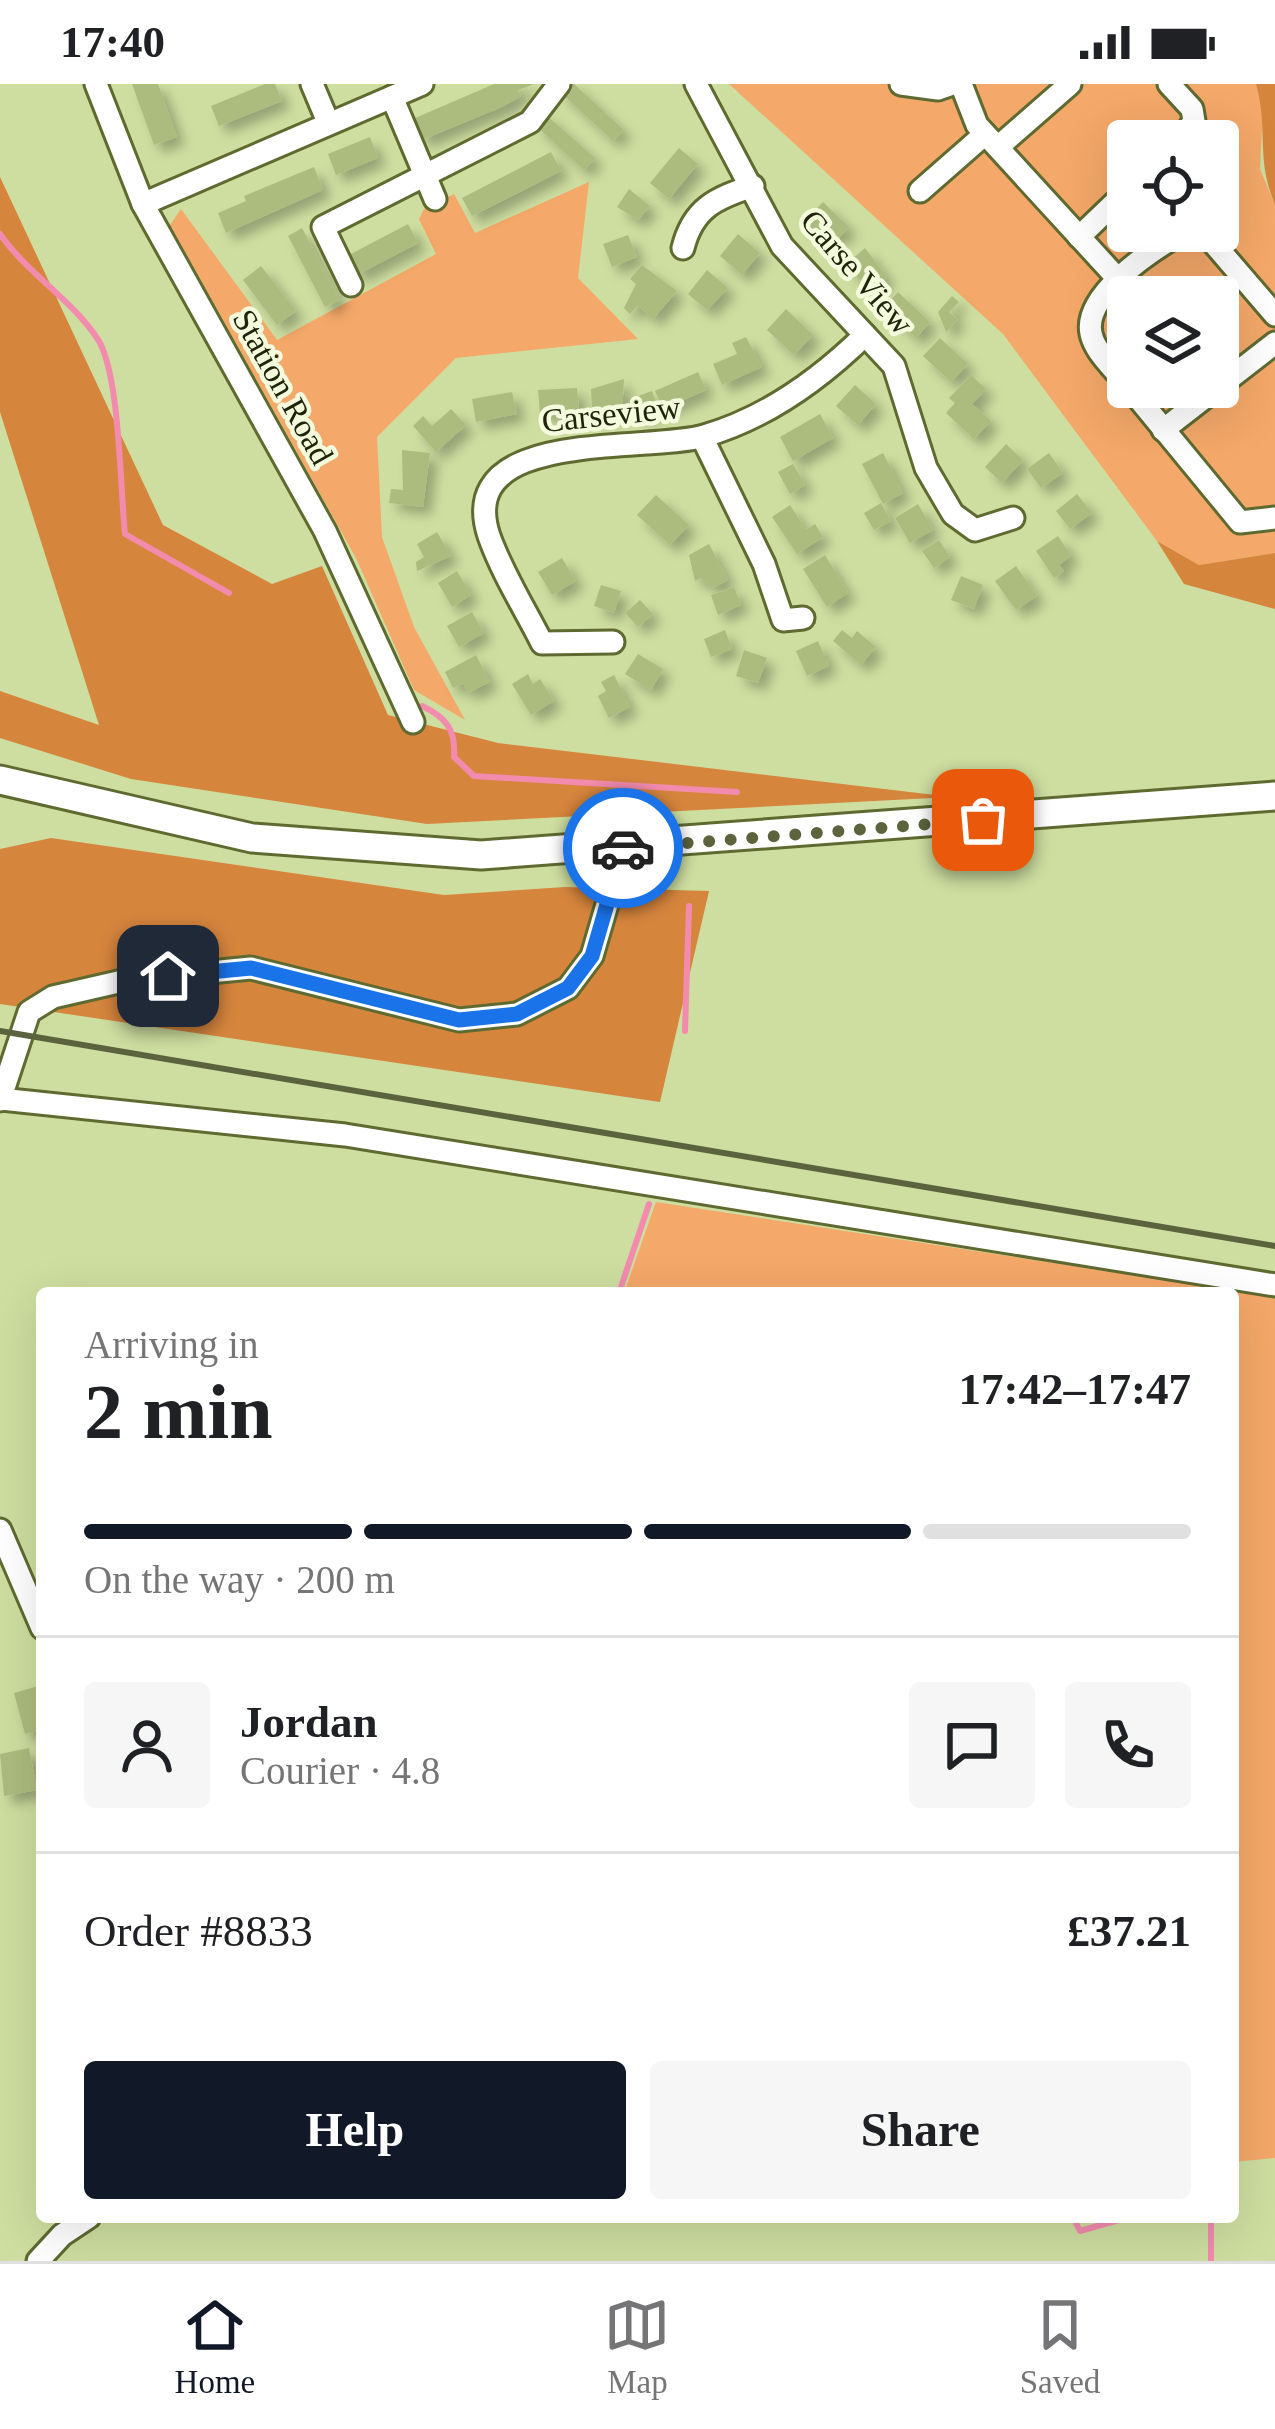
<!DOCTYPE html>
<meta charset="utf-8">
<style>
:root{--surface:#fff;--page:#f6f6f6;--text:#202124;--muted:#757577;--line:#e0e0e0;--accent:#111827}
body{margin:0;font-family:Georgia,serif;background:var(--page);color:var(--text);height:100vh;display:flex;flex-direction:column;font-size:45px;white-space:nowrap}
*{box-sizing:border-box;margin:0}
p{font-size:39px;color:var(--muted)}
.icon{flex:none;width:66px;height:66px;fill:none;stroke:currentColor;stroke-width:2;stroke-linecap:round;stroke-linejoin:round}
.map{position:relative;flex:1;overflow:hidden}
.panel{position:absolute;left:36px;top:1203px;width:1203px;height:936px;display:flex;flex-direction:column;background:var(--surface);border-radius:12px;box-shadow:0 12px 48px #0002}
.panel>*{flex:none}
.fabs{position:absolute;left:1107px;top:36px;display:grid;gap:24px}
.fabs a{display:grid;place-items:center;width:132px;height:132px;border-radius:12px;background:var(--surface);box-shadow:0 12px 48px #0002;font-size:60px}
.pin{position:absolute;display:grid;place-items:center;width:102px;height:102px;color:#fff;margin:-51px;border-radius:24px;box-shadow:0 6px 18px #0006}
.courier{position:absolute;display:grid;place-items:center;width:120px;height:120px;margin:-60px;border:9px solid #1a73e8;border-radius:50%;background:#fff;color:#222;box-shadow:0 3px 15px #0007}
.headline em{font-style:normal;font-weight:800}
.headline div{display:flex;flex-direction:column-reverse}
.headline{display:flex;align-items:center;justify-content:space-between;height:204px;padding:0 48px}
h1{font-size:78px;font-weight:800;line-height:90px}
.bar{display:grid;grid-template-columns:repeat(4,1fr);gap:18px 12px;align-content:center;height:144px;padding:0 48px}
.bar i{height:15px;border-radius:9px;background:var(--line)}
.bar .current{background:var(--accent)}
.bar p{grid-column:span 4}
.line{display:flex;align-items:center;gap:30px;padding:0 48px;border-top:3px solid var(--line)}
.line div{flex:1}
.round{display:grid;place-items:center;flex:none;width:126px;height:126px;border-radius:12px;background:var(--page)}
.cta{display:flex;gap:24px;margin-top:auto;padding:24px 48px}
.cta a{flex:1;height:138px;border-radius:12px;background:var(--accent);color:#fff;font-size:48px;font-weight:800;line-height:138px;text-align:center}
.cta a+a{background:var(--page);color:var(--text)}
.status{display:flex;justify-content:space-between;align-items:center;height:84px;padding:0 60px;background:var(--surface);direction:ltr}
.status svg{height:33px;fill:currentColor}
.dock{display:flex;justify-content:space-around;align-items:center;height:168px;border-top:3px solid var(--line);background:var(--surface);font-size:33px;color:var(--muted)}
.dock a{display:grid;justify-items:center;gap:6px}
.dock .current{color:var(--accent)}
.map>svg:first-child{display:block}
</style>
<div class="status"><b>17:40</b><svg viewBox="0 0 49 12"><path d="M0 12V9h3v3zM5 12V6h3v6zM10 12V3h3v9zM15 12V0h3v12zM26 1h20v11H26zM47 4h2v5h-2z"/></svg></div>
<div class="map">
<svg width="1275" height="2177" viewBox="0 0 1275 2177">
<defs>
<filter id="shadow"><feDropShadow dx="8" dy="8" stdDeviation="6" flood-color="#0004"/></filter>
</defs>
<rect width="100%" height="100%" fill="#cedea0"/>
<g fill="#f4a869" fill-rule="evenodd">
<path d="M 729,0 L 1256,0 L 1263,26 L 1260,85 L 1275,121 L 1275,469 L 1199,481 L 1157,457 L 1003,250 ZM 1128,57 L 1218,57 L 1218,147 L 1128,147 ZM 1128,213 L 1218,213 L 1218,303 L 1128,303 Z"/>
<polygon points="589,98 578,194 638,255 456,274 377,353 382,453 414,543 465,636 414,606 357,476 170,141 181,125 277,256 436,170 419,135 424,125 454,110 475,149"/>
<polygon points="656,1118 1275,1213 1275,2074 1233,2078 1233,1209 624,1209"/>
</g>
<g fill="#d6853d">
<path d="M 1256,0 L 1275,0 L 1275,121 C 1255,72 1269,47 1256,0 Z"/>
<polygon points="0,93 163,441 272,500 322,482 388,631 498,659 952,713 427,740 131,695 0,654 0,607 99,641 0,328"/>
<polygon points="1157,457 1199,481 1275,469 1275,525 1184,500"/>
<polygon points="51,754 444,811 565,803 709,807 660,1018 0,920 0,765"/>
</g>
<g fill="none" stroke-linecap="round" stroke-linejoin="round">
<g stroke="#f38bae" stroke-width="6">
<path d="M 0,150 C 27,189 71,215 97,254 C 120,287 120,404 125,450 L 229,509"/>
<path d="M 422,622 C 446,633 456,646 454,673 L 474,692 L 737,708"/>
<polyline points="685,947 689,822"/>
<polyline points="619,1209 649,1120"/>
<polyline points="1073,2133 1080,2147 1129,2133"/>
<polyline points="1211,2177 1211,2133"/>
</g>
</g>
<g fill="#acbb7e" filter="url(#shadow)">
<polygon points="132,0 158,0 177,53 154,61"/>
<polygon points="265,0 275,0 282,17 219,42 211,22"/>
<polygon points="494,0 534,0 518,6 521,12 504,22 422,56 413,35"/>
<polygon points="563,0 574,0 624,46 613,57 558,6"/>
<polygon points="544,29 595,74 584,86 534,40"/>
<polygon points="370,53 378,74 336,91 328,70"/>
<polygon points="679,64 698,80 669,115 650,99"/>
<polygon points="551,68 561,87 472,132 462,114"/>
<polygon points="314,83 323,106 226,149 218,129 246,117 244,112"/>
<polygon points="629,105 650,122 638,136 617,123"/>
<polygon points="823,118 849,143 837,156 832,150 825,158 804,138"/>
<polygon points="408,140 418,159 357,191 347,172"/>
<polygon points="302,144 340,216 325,223 288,152"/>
<polygon points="738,150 760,169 742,191 720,172"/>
<polygon points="628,151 637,173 612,183 603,160"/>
<polygon points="865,164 887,193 874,208 845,181"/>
<polygon points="642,181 677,207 653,235 638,221 630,230 624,224 636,200 630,195"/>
<polygon points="261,182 296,227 277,241 243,196"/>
<polygon points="707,186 728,204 707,226 688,210"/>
<polygon points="898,208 930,238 916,254 883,224"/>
<polygon points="952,212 959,218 949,228 958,236 946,248 938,228"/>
<polygon points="786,225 813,251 794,271 767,246"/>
<polygon points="746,253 762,283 722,301 713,280 737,270 732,259"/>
<polygon points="940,254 968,280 951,298 923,272"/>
<polygon points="698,288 706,306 663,325 655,307"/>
<polygon points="971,291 986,305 972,320 991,337 974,355 946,329 955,319 949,314"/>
<polygon points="624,295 622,329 601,330 600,323 592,323 591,305"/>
<polygon points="855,301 876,320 858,341 836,322"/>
<polygon points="577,304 579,328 540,330 538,306"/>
<polygon points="652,307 659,326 639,333 633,314"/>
<polygon points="512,308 517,330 476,338 472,315"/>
<polygon points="451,325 466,341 436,368 413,342 423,332 432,342"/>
<polygon points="820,330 833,354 793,377 780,353"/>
<polygon points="1006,360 1023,376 1002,399 985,383"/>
<polygon points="402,366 430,369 423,423 389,419 391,405 403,406"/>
<polygon points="883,369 903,409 883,420 862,380"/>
<polygon points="1049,369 1063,389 1041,404 1027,385"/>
<polygon points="793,380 805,401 790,410 778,388"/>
<polygon points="1077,410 1092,429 1070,445 1056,427"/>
<polygon points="656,411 689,441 670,461 637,431"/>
<polygon points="881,419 891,437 874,446 864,429"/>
<polygon points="918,420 933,446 910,459 895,434"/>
<polygon points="790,421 806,446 815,440 823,453 797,470 772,433"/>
<polygon points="437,448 451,472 417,487 416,478 424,473 417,460"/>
<polygon points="1058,452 1071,472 1059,481 1064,487 1054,494 1036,467"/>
<polygon points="939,456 950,473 934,484 922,467"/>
<polygon points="709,460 728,496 713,504 701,494 695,497 689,471"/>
<polygon points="825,471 848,509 827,523 803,485"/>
<polygon points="562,474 576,497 552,511 538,488"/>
<polygon points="1016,482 1037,512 1016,526 995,497"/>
<polygon points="457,487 471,511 452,523 438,499"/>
<polygon points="961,492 983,501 974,525 951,516"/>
<polygon points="601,501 621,507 614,529 594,522"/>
<polygon points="734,503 741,521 718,531 711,511"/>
<polygon points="640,516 653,530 638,543 625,529"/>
<polygon points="472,528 484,549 459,563 447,542"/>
<polygon points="725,546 732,565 711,573 704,555"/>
<polygon points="842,546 852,554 857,547 876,563 861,581 833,557"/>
<polygon points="818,557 829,582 807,592 796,567"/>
<polygon points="744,566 767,574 758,599 736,592"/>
<polygon points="638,570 663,585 651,606 625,590"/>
<polygon points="476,571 490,598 468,609 463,599 453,604 445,588"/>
<polygon points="528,590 533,600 540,595 554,617 531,631 512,600"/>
<polygon points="614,591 630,623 609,634 598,612 606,607 601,598"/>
<polygon points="42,1601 42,1646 25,1650 14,1609"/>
<polygon points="29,1664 37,1706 4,1712 0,1670"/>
</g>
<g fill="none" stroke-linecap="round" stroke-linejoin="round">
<g stroke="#5e6a30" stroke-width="27">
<g id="minor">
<polyline points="96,0 143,120 325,447 413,638"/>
<polyline points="312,0 328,38"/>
<polyline points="696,0 782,162 894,282 926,384 953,430 975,446 1013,434"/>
<polyline points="901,0 938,5 952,0"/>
<polyline points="961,0 977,41 1118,195"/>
<polyline points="1169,0 1192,25 1194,37 1180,57"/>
<polyline points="392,13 435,115"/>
<polyline points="998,63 1070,0"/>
<polyline points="920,107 985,50"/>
<polyline points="143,120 422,0"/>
<polyline points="1203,147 1275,231"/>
<polyline points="1079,153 1128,106"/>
<path d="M 683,164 C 693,124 716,114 753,102"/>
<polyline points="351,201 323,143 530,38 559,0"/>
<path d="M 1128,302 C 1117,288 1099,272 1093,256 C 1075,214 1155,164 1185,147"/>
<polyline points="1129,303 1240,438 1275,434"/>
<polyline points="1163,346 1275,259"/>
<polyline points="702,353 764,480 783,536 803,534"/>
<path d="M 613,558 L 542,559 C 525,525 502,489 489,452 C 453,343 647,369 704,352 C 767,334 819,296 865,251"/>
<polyline points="0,1015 345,1051 1275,1201"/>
<polyline points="0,1016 29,928 53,913 127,896 251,884 459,936 517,930 568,904 592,872 608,817 604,766"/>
<polyline points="0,1446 42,1544"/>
<polyline points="38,2177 62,2151 89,2133"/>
</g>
</g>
<g stroke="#5e6a30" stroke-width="33">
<polyline id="major" points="0,696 252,754 481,771 1275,712"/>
</g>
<use href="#minor" stroke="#fff" stroke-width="21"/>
<use href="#major" stroke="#fff" stroke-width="27"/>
<polyline stroke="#5a633e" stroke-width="6" points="0,947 1275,1162"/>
</g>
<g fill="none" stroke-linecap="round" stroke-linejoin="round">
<polyline stroke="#5c643e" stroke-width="12" stroke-dasharray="0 21.6" points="623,764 983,736"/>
<polyline stroke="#1a73e8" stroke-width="15" points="168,892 251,884 459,936 517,930 568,904 592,872 608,817 604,766 623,764"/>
</g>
<g text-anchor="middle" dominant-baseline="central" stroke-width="9" stroke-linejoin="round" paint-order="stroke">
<g font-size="33" fill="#1e230a" stroke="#f3fbdc">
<text transform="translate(857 188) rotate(49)">Carse View</text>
<text transform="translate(283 303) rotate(61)">Station Road</text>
<text transform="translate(611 330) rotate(-6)">Carseview</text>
</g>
</g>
</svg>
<div class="fabs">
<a><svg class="icon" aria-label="locate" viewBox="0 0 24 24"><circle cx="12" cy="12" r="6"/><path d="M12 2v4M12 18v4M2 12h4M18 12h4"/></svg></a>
<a><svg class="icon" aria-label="layers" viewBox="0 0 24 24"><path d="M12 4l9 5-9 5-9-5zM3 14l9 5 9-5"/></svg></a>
</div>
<div class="pin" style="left:983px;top:736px;background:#ea580c"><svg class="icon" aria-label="bag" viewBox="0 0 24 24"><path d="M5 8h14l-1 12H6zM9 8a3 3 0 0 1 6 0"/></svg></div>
<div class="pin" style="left:168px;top:892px;background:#1f2937"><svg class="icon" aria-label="home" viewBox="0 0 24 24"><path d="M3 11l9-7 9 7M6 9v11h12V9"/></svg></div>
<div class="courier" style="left:623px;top:764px"><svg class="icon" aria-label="car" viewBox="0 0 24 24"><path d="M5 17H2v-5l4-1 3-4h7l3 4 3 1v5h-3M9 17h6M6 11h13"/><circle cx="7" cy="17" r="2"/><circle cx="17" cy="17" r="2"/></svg></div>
<section class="panel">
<div class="headline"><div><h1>2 min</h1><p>Arriving in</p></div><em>17:42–17:47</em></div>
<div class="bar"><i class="current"></i><i class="current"></i><i class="current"></i><i></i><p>On the way · 200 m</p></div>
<div class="line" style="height:216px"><a class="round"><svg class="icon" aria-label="person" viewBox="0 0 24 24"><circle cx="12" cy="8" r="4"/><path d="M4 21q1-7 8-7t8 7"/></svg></a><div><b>Jordan</b><p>Courier · 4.8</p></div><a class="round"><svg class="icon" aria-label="chat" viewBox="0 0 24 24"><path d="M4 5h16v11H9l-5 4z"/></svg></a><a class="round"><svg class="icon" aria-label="phone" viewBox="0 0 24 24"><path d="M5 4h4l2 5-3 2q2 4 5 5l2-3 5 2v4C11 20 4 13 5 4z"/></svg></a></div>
<div class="line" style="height:156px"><div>Order #8833</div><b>£37.21</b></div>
<div class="cta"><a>Help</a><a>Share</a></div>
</section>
</div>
<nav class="dock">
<a class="current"><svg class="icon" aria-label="home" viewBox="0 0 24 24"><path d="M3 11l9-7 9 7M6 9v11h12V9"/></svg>Home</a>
<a><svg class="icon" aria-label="map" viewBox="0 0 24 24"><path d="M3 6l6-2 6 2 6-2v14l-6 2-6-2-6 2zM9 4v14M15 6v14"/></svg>Map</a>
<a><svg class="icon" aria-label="saved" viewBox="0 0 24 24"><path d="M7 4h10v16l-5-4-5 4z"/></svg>Saved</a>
</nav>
